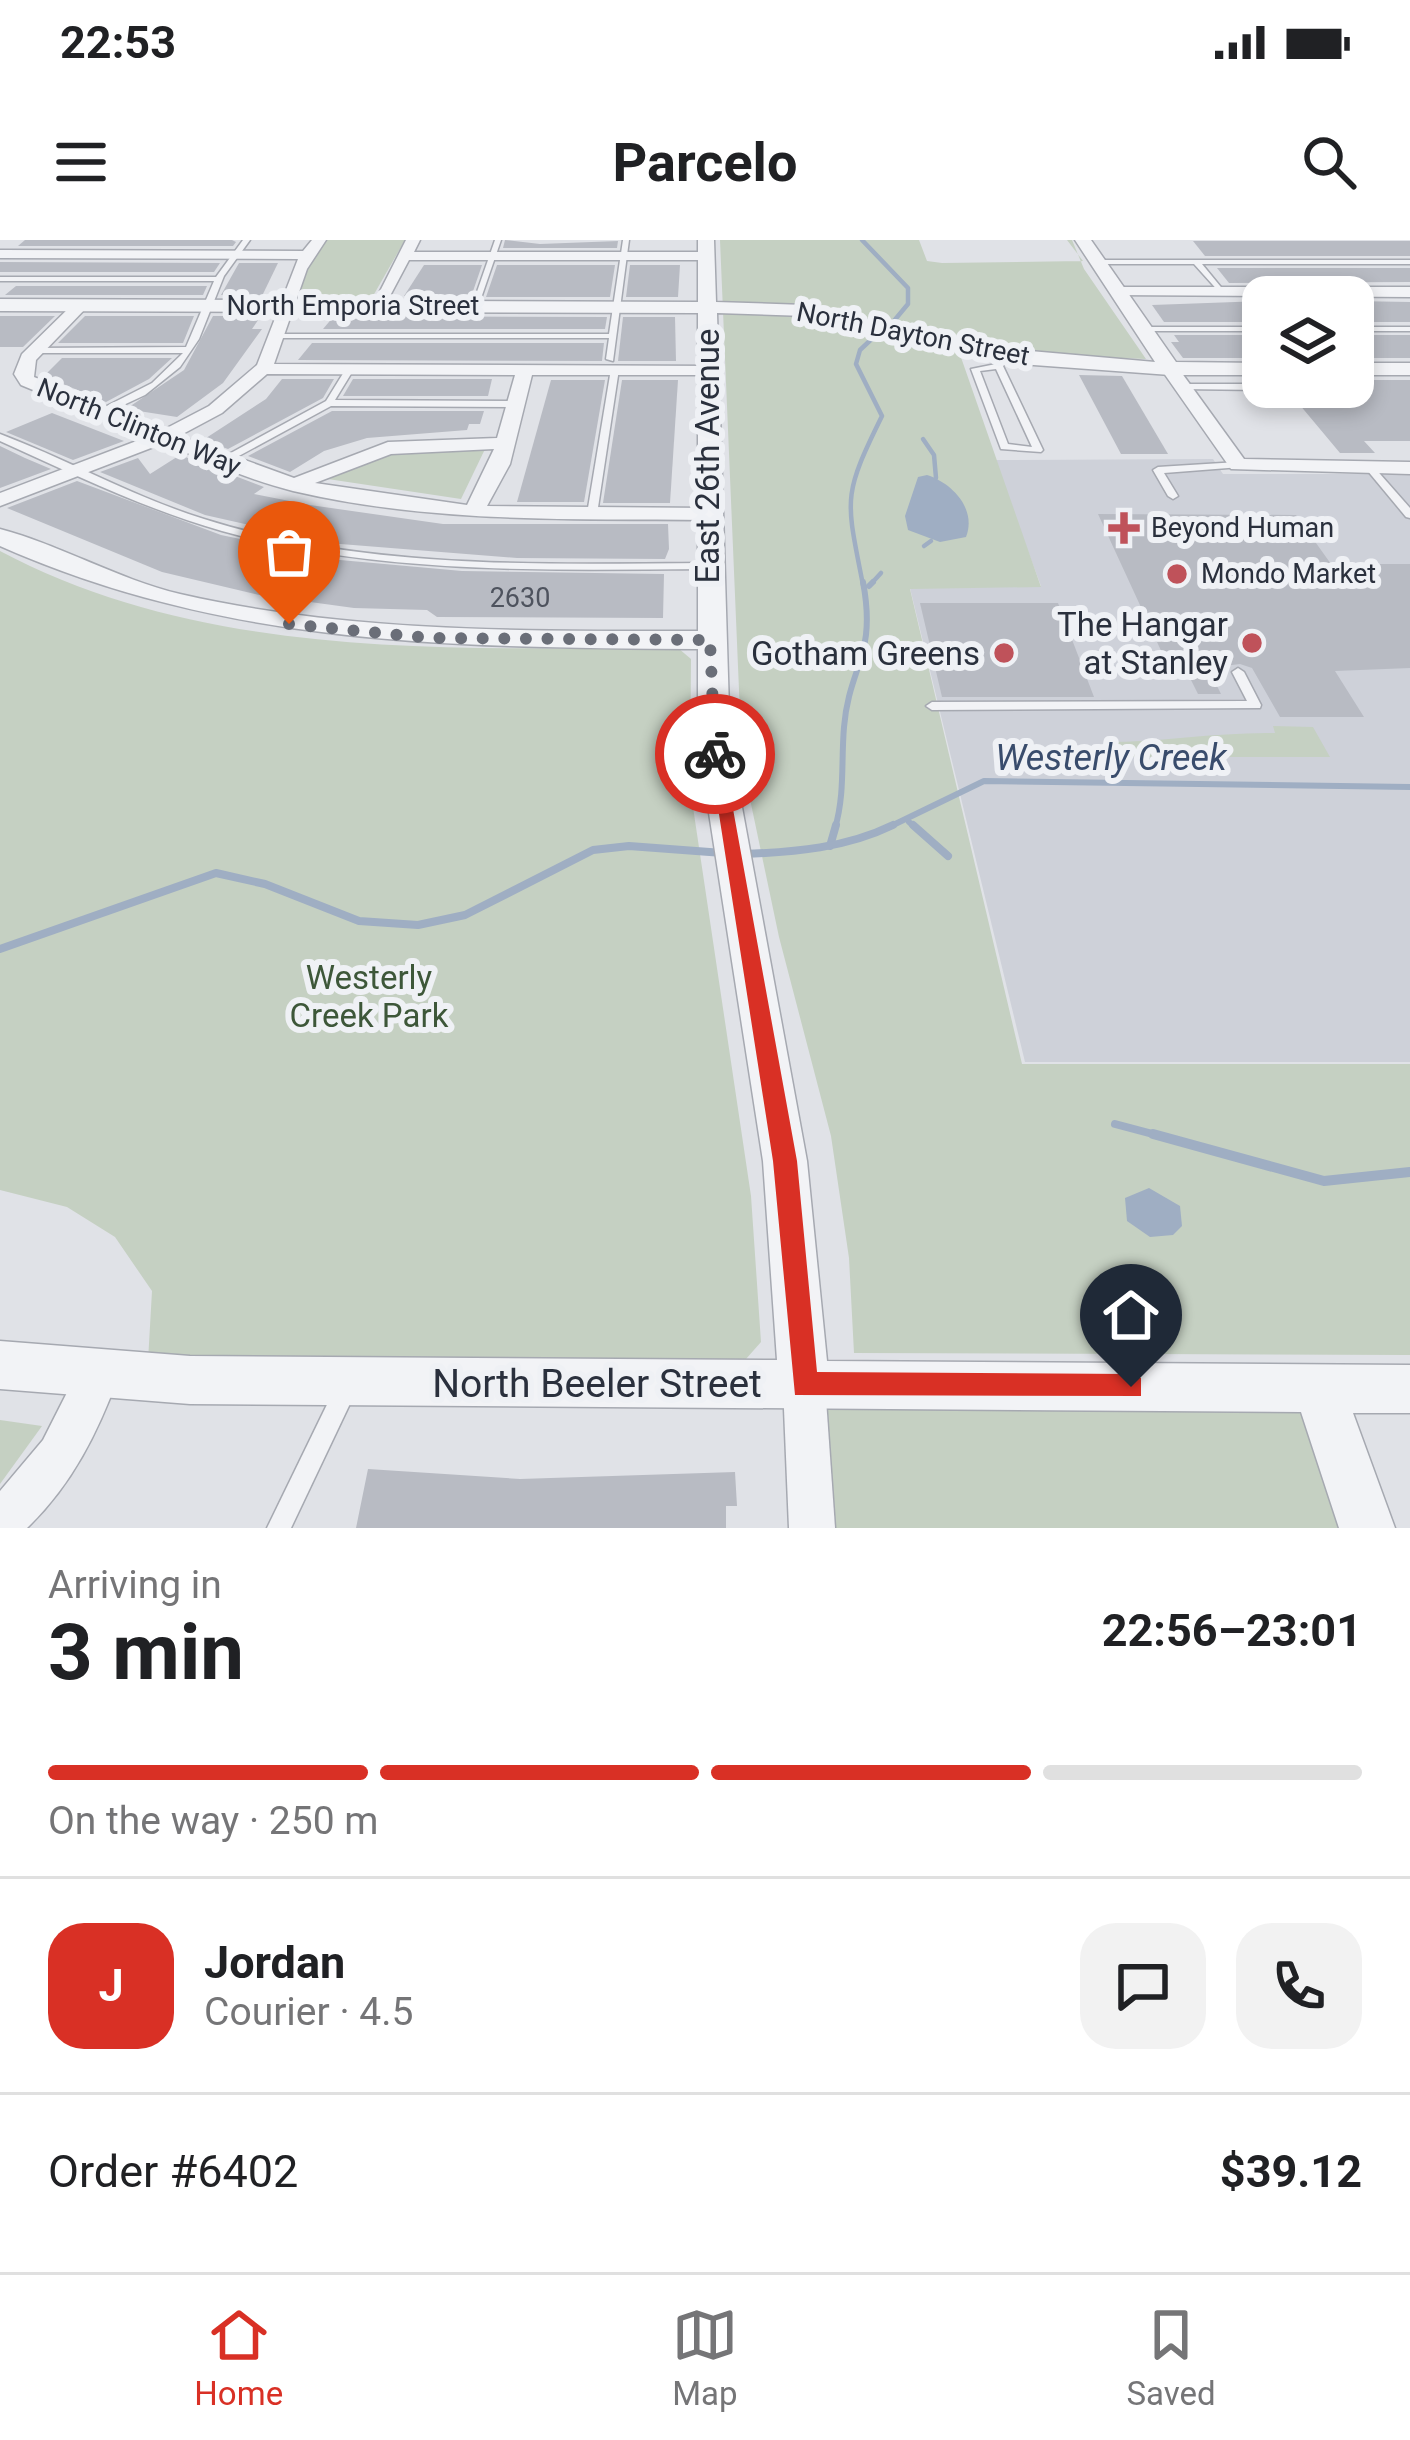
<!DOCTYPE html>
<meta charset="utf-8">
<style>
:root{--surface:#fff;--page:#f2f2f2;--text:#202124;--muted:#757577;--line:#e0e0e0;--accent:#d93025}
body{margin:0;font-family:Roboto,sans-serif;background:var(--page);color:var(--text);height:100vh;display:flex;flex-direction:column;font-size:45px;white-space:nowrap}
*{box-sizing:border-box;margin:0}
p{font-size:39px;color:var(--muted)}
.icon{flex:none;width:66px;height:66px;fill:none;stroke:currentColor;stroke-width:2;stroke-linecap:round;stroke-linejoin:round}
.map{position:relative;height:1288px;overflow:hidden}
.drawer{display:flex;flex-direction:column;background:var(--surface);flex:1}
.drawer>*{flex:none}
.fabs{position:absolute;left:1242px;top:36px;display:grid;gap:24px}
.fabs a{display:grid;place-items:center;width:132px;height:132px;border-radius:24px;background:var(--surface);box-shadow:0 6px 18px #0003;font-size:60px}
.pin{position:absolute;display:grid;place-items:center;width:102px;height:102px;color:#fff;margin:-123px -51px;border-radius:50% 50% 50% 0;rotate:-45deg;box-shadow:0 0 12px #0007}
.pin .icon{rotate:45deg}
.courier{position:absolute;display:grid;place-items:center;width:120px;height:120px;margin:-60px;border:9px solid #d93025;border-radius:50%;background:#fff;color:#222;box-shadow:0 3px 15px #0007}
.headline em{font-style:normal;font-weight:700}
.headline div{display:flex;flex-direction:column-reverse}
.headline{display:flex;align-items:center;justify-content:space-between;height:204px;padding:0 48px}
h1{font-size:78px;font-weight:700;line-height:90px}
.bar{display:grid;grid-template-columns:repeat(4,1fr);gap:18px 12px;align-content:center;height:144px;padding:0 48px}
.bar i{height:15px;border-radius:9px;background:var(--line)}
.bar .selected{background:var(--accent)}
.bar p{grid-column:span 4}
.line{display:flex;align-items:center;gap:30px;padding:0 48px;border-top:3px solid var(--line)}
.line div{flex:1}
.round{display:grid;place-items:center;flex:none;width:126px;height:126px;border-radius:36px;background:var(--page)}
.status{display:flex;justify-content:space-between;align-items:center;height:84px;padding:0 60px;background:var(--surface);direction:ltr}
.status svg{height:33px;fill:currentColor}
header{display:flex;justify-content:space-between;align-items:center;height:156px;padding:0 48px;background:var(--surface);font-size:54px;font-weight:700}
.tab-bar{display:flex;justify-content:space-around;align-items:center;height:168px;border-top:3px solid var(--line);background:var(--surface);font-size:33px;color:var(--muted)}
.tab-bar a{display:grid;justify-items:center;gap:6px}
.tab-bar .selected{color:var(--accent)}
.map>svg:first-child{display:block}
</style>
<div class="status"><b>22:53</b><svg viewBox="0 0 49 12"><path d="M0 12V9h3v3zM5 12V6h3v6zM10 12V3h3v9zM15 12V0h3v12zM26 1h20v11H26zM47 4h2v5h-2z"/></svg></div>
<header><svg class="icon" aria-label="menu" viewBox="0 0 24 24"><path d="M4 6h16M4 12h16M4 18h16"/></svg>Parcelo<svg class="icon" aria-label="search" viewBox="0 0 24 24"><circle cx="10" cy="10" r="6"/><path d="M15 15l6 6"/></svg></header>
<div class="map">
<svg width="1410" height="1288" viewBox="0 0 1410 1288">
<rect width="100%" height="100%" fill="#e0e2e7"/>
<polygon fill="#ced1d9" points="1213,219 1223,234 1410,234 1410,822 1025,822 910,348 1041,346 994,220"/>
<g fill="#c5d0c2">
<polygon points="324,0 405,0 369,63 294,63 305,21"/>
<polygon points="720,0 919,0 927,21 942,23 1083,21 1067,0 1072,0 1084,29 1146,119 1025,114 956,103 1041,347 910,349 1022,824 1410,824 1410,1115 854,1113 849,1018 831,896 779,697 742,521"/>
<polygon points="486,207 461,259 321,238 385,213"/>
<path d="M 0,311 C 207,421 452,408 678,408 L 691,419 L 690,547 L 751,956 L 761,1102 L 738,1128 L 148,1121 L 152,1051 L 115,997 L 67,967 L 0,950 Z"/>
<path d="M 1273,486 L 1313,487 L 1330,517 L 1111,517 L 1105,502 C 1163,502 1217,492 1275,493 Z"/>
<polygon points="804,1145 1318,1148 1367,1288 812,1288"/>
<polygon points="0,1180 42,1186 0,1244"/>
</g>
<g fill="#9faec3">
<path d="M 927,235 C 952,243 977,269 966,297 L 940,302 L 908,290 L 905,276 L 918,237 Z"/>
<polygon points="1149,948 1180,966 1182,986 1173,995 1150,997 1127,981 1125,958"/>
</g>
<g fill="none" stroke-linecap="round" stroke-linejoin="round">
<g stroke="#9faec3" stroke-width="4.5">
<polyline points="862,0 908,48 908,64 893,82"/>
<polyline points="923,199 934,215 936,238"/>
<polyline points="924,306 931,301"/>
<path d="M 863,345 C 846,258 842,257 882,176 L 856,124 L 860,110 L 877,94"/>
<polyline points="870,345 881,333"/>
</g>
<g stroke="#9faec3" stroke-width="6">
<polyline points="869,346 873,342"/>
<polyline points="909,582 916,588"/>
<path d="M 835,588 C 845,554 841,522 844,487 C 849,426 877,416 863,342"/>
<polyline points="887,588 984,541 1410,547"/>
</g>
<g stroke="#9faec3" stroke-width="8">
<polyline points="913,585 948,616"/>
<polyline points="830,606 836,585"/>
<path d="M 744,614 C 795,612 846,608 893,585"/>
<polyline points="0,709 216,633 265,644 359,681 418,685 465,675 593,610 629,606 723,613"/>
<polyline points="1115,884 1164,897"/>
</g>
<polyline stroke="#9faec3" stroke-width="10" points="1153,894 1324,941 1410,932"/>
</g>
<g fill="#b8bbc3">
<polygon points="25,0 232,0 236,2 233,6 18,6"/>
<polygon points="505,0 540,4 618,1 617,8 503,8"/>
<polygon points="1193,1 1410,1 1410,16 1205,16"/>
<polygon points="0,22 220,23 214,32 0,32"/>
<polygon points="239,23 278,23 262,56 221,55"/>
<polygon points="482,25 471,57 404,56 424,25"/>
<polygon points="497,25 615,25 610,57 486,57"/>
<polygon points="630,25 680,25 678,57 626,57"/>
<polygon points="1217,28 1410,28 1410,42 1229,43"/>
<polygon points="16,46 207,46 203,55 5,55"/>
<polygon points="1263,61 1263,82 1164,82 1152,65"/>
<polygon points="1353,61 1410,62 1410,82 1353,82"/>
<polygon points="0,76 55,76 23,107 0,107"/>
<polygon points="85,76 194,76 183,103 58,103"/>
<polygon points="213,76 261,76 252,89 262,89 223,143 177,177 126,169 184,130"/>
<polygon points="334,76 607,77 605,89 323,89"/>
<polygon points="623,77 675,77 676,121 618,121"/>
<polygon points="1174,95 1263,95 1263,118 1183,118 1171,102 1179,102"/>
<rect x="1353" y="95" width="57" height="23"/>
<polygon points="312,103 604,103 602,121 298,120"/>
<polygon points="62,118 172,118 149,139 106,162 44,136"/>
<polygon points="1079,135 1122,136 1168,214 1121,214"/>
<polygon points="282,139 334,139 323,158 228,209 203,200 266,159"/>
<polygon points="353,139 492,139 488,156 343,156"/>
<polygon points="551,140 605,140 584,262 517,262"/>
<polygon points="622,140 678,140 670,263 603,263"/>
<polygon points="1353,140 1410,140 1410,201 1364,201 1375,213 1340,213 1289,152 1353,152"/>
<polygon points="332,171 484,171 480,184 469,184 467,190 367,198 324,211 290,232 248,216"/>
<polygon points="52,173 124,201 73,220 6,192"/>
<polygon points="0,206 25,218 51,229 0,248"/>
<polygon points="180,215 264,247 254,254 310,265 443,284 668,284 669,309 665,319 517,318 328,303 205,275 100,232 138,218 150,234"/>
<polygon points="77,241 221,295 340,320 462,331 664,334 663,378 437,377 427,370 354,368 259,355 162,332 7,268"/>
<polygon points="1098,274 1296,275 1331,324 1410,324 1410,428 1335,431 1364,477 1280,477 1252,428 1240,424 1208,428 1221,454 1198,454 1185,428 1169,428"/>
<polygon points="920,363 1058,363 1094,457 942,457"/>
<polygon points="368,1229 520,1239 735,1232 737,1266 726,1266 726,1288 356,1288"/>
</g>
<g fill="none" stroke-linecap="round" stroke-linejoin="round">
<g stroke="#a6a9b1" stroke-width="3">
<g id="service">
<polygon points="243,0 250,0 224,36 199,99 180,127 145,155 100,176 95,173 97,171 152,143 183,113 36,113 32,110 33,108 186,107 214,41 0,41 0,37 216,37"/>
<polygon points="495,0 501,0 478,67 471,69"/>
<polygon points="623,0 629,0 613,121 606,119 609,98 282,98 278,96 282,94 609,94"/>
<polygon points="1098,20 1410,20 1410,24 1202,24 1225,52 1221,54 1194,24 1095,24"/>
<polygon points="1143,87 1263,87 1263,91 1140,91 1139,89"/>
<rect x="1353" y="87" width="57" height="4"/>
<path d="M 1006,113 L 1010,116 L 1003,126 L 1043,210 L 1041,212 L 1001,209 L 971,129 L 996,124 ZM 996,129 L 1032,207 L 1008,204 L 980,131 Z"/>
<polygon points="350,126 354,129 335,160 517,161 522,164 517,167 331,166 224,224 218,224 218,220 326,161 347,127"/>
<polygon points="615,126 619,129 597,274 592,277 587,274 611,129"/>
<polygon points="1182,144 1263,144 1263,147 1267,147 1263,150 1179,149 1179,145"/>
<path d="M 0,194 C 69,220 133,257 204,279 C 366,330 540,324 707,323 L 713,326 L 707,329 C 545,330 379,335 222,291 C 145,269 73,234 0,201 Z"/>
<polygon points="1238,222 1243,225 1241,227 1164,233 1178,256 1173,259 1168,256 1153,230 1158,227"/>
<polygon points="1370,225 1373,226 1410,268 1410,278 1406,277 1367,230 1367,226"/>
<polygon points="1238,428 1244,432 1261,465 1260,468 932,470 926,466 932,462 1247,461 1232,432"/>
<polygon points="345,1141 353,1144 356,1151 291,1288 267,1288 337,1144"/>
</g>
</g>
<g stroke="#a6a9b1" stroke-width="3">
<g id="minor">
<path d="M 312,0 L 326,0 L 307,29 L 274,124 L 713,126 L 713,134 L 707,135 L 532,135 L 510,224 L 487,266 L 707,268 L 717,274 L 707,280 C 568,279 429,283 293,251 C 249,240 206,221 164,203 L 0,266 L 0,253 L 147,197 L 21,145 L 14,134 L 22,114 L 74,63 L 88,66 L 36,120 L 34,137 L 163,190 L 209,166 L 257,125 L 298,19 L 0,18 L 0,10 L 303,11 ZM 267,134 L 515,135 L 497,198 L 388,202 L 294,238 L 179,196 L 222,173 ZM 494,209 L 467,265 L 315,243 L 391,214 Z"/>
<polygon points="406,0 420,0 414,12 706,12 713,16 706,20 409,20 383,69 371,69"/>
<polygon points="1118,47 1410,47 1410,57 1113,55"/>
<polygon points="1164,125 1176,125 1244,219 1410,222 1410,234 1231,229 1161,129"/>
<path d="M 98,1115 L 113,1121 L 119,1135 C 98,1192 72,1245 27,1288 L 0,1288 L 0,1251 L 43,1200 L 83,1121 Z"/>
<polygon points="804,1125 819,1131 825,1145 835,1288 789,1288 783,1145 789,1131"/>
</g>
</g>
<g stroke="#a6a9b1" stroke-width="3">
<g id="tertiary">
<path d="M 698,0 L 714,0 L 716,62 L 805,65 L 986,107 L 1155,122 L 1075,0 L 1091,0 L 1176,122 L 1263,123 L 1263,135 L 1170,135 L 1020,124 L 805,76 L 717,73 L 730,502 L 807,921 L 827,1121 L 1410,1125 L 1410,1173 L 1353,1173 L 1395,1288 L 1339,1288 L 1301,1172 L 190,1164 L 0,1149 L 0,1101 L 190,1116 L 777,1120 L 763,921 L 698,502 L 698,409 C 453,407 229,407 0,306 L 0,289 C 61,305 117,339 180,354 C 350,393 525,391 698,391 L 698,73 L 0,71 L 0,59 L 698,62 Z"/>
<rect x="1353" y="123" width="57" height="12"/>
</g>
</g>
<use href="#service" fill="#f2f3f6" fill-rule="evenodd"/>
<use href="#minor" fill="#f2f3f6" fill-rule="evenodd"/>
<use href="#tertiary" fill="#f2f3f6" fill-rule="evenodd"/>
</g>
<polygon fill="#d93025" points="709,510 723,514 797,921 817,1132 1131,1134 1141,1138 1141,1156 795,1155 773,921"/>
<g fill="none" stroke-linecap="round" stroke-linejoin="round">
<polyline stroke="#6a6e78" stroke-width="12" stroke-dasharray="0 21.6" points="289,384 430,398 710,400 715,514"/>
</g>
<g fill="#bf525a" stroke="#eff1f5" stroke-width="4.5">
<path d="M1118 270h12v12h12v12h-12v12h-12v-12h-12v-12h12z"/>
<circle cx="1177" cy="334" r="12"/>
<circle cx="1252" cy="403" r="12"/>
<circle cx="1004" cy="413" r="12"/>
</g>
<g text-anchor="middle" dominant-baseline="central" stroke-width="12" stroke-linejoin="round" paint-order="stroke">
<g font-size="27" fill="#2a303d" stroke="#eff1f5">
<text x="353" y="66">North Emporia Street</text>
<text transform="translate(913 94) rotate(11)">North Dayton Street</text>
<text transform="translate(139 187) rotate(22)">North Clinton Way</text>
</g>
<g font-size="27" fill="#2a303d" stroke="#eff1f5" text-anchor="start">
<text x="1151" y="288">Beyond Human</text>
<text x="1201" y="334">Mondo Market</text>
</g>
<g font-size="27" fill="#4e535e">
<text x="520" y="358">2630</text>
</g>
<g font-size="33" fill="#2a303d" stroke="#eff1f5">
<text transform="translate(707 216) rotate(-90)">East 26th Avenue</text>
</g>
<g font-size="33" fill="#2a303d" stroke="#eff1f5" text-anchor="end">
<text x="1228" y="384">The Hangar<tspan x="1228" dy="38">at Stanley</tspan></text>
<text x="980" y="413">Gotham Greens</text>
</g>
<g font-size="33" fill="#3d5739" stroke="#eff1f5">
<text x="369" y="737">Westerly<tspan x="369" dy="38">Creek Park</tspan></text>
</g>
<g font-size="36" font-style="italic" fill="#394c6c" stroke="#eff1f5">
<text x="1111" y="518">Westerly Creek</text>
</g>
<g font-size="39" fill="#2a303d" stroke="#eff1f5">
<text x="597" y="1144">North Beeler Street</text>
</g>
</g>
</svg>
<div class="fabs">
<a><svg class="icon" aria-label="layers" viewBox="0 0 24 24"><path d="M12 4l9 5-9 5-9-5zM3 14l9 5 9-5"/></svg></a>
</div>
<div class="pin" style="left:289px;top:384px;background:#ea580c"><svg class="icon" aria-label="bag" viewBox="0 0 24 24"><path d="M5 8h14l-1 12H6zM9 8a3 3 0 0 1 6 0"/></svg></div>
<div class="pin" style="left:1131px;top:1147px;background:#1f2937"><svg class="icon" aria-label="home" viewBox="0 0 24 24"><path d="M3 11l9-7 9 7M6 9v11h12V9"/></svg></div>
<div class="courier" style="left:715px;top:514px"><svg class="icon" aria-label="bike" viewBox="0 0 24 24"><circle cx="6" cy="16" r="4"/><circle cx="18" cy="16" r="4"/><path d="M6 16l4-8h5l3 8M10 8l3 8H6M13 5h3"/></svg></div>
</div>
<section class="drawer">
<div class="headline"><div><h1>3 min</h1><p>Arriving in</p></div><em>22:56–23:01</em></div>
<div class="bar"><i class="selected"></i><i class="selected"></i><i class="selected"></i><i></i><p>On the way · 250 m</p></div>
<div class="line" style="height:216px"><b class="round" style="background:var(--accent);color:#fff">J</b><div><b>Jordan</b><p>Courier · 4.5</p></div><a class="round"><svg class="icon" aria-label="chat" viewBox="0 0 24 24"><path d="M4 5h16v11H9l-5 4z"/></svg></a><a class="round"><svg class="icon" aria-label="phone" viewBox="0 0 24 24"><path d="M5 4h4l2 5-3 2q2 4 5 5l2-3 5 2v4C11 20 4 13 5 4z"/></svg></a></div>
<div class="line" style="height:156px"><div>Order #6402</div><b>$39.12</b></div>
</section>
<nav class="tab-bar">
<a class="selected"><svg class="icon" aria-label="home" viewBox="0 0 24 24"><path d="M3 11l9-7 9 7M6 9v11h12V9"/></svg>Home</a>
<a><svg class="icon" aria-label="map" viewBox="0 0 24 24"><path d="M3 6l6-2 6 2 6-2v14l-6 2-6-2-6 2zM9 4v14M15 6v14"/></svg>Map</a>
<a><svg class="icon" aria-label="saved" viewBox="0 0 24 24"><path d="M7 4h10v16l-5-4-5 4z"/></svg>Saved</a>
</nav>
